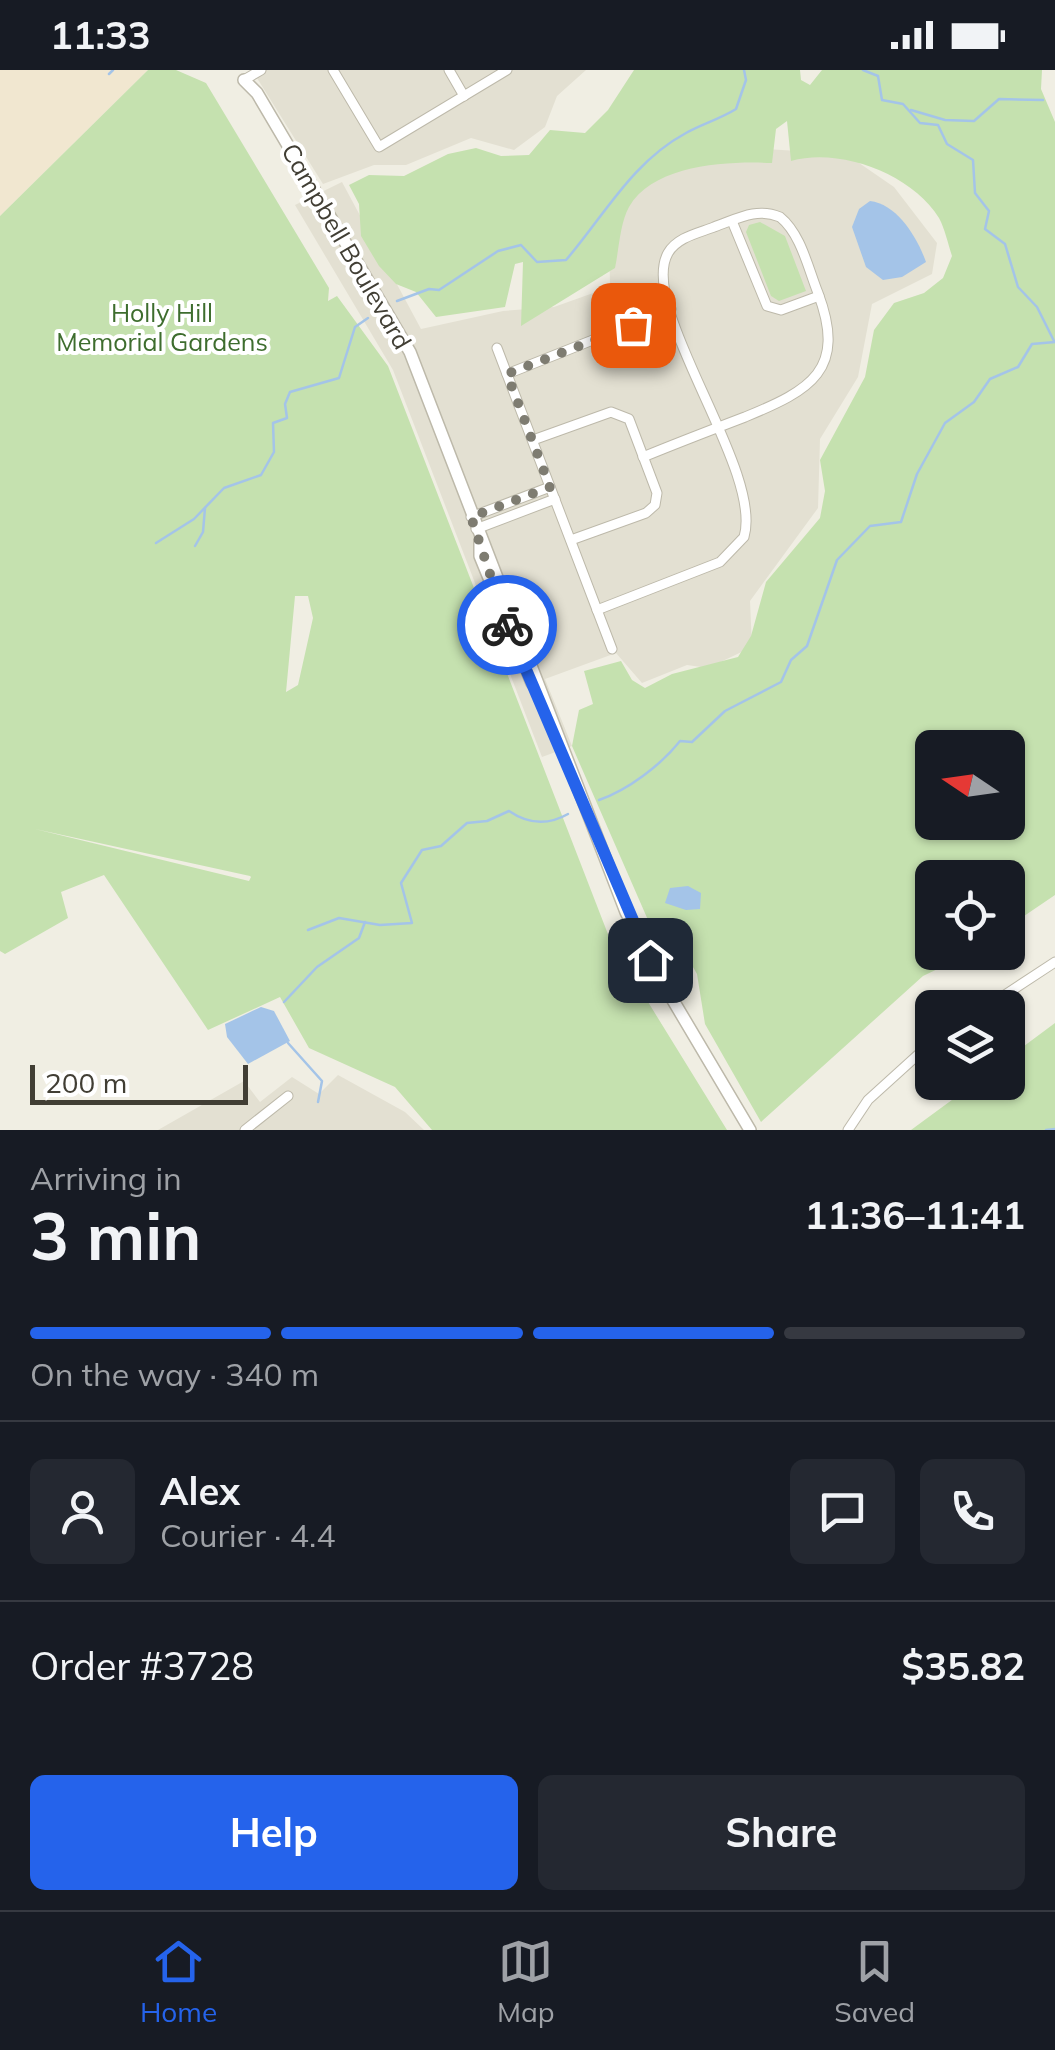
<!DOCTYPE html>
<meta charset="utf-8">
<style>
:root{--surface:#171b24;--page:#242831;--text:#f1f3f6;--muted:#9ea1a6;--line:#363941;--accent:#2563eb}
body{margin:0;font-family:Mulish,sans-serif;background:var(--page);color:var(--text);height:100vh;display:flex;flex-direction:column;font-size:38px;white-space:nowrap}
*{box-sizing:border-box;margin:0}
p{font-size:32px;color:var(--muted)}
.icon{flex:none;width:55px;height:55px;fill:none;stroke:currentColor;stroke-width:2;stroke-linecap:round;stroke-linejoin:round}
.map{position:relative;height:1060px;overflow:hidden}
.panel{display:flex;flex-direction:column;background:var(--surface);flex:1}
.panel>*{flex:none}
.needle{width:65px;rotate:283deg}
.fabs{position:absolute;left:915px;top:660px;display:grid;gap:20px}
.fabs a{display:grid;place-items:center;width:110px;height:110px;border-radius:15px;background:var(--surface);box-shadow:0 2px 8px #0004;font-size:50px}
.scale{position:absolute;left:30px;bottom:25px;width:218px;box-sizing:border-box;padding-left:10px;border:5px solid #413e34;border-top:0;font-size:28px;line-height:35px;white-space:nowrap;color:#413e34;-webkit-text-stroke:8px #fff;paint-order:stroke}
.pin{position:absolute;display:grid;place-items:center;width:85px;height:85px;color:#fff;margin:-42px;border-radius:20px;box-shadow:0 5px 15px #0006}
.courier{position:absolute;display:grid;place-items:center;width:100px;height:100px;margin:-50px;border:8px solid #2563eb;border-radius:50%;background:#fff;color:#222;box-shadow:0 2px 12px #0007}
.overview em{font-style:normal;font-weight:700}
.overview div{display:flex;flex-direction:column-reverse}
.overview{display:flex;align-items:center;justify-content:space-between;height:170px;padding:0 30px}
h1{font-size:65px;font-weight:700;line-height:75px}
.bar{display:grid;grid-template-columns:repeat(4,1fr);gap:15px 10px;align-content:center;height:120px;padding:0 30px}
.bar i{height:12px;border-radius:8px;background:var(--line)}
.bar .selected{background:var(--accent)}
.bar p{grid-column:span 4}
.line{display:flex;align-items:center;gap:25px;padding:0 30px;border-top:2px solid var(--line)}
.line div{flex:1}
.round{display:grid;place-items:center;flex:none;width:105px;height:105px;border-radius:15px;background:var(--page)}
.button{display:flex;gap:20px;margin-top:auto;padding:20px 30px}
.button a{flex:1;height:115px;border-radius:15px;background:var(--accent);color:#fff;font-size:40px;font-weight:700;line-height:115px;text-align:center}
.button a+a{background:var(--page);color:var(--text)}
.status{display:flex;justify-content:space-between;align-items:center;height:70px;padding:0 50px;background:var(--surface);direction:ltr}
.status svg{height:28px;fill:currentColor}
.tabs{display:flex;justify-content:space-around;align-items:center;height:140px;border-top:2px solid var(--line);background:var(--surface);font-size:28px;color:var(--muted)}
.tabs a{display:grid;justify-items:center;gap:5px}
.tabs .selected{color:var(--accent)}
.map>svg:first-child{display:block}
</style>
<div class="status"><b>11:33</b><svg viewBox="0 0 49 12"><path d="M0 12V9h3v3zM5 12V6h3v6zM10 12V3h3v9zM15 12V0h3v12zM26 1h20v11H26zM47 4h2v5h-2z"/></svg></div>
<div class="map">
<svg width="1055" height="1060" viewBox="0 0 1055 1060">
<rect width="100%" height="100%" fill="#f0eee3"/>
<g fill="#e3e0d2">
<polygon points="252,0 586,0 557,26 545,57 514,80 471,68 406,95 374,95 323,114"/>
<polygon points="733,77 846,84 894,117 937,173 932,204 872,234 858,307 820,369 818,438 750,531 752,577 708,598 687,595 642,613 616,583 545,609 572,676 542,687 393,300 295,135 342,112 421,259 503,241 554,237 610,217 609,153 635,113"/>
<polygon points="338,1005 405,1042 424,1060 158,1060 244,1011 260,1032 292,1007 319,1024"/>
</g>
<polygon fill="#f1e7d0" points="0,0 148,0 0,146"/>
<g fill="#c5e1af" fill-rule="evenodd">
<path d="M 148,0 L 176,0 L 206,13 L 329,218 L 328,231 L 337,226 L 388,296 L 611,872 L 727,1060 L 432,1060 L 395,1017 L 309,978 L 280,927 L 208,960 L 104,805 L 61,822 L 68,848 L 5,884 L 0,881 L 0,146 ZM 295,526 L 308,526 L 313,548 L 298,615 L 286,622 ZM 35,759 L 250,806 L 251,807 L 249,811 Z"/>
<path d="M 634,0 L 800,0 L 801,10 L 810,15 L 822,0 L 1042,0 L 1041,19 L 1055,52 L 1055,825 L 1008,857 L 1008,808 L 932,808 L 932,882 L 971,883 L 923,906 L 761,1052 L 705,954 L 697,904 L 671,859 L 658,858 L 648,850 L 572,676 L 579,640 L 593,634 L 584,601 L 621,591 L 632,610 L 645,618 L 672,604 L 738,587 L 751,566 L 766,512 L 820,448 L 825,421 L 820,390 L 865,307 L 874,260 L 894,233 L 924,223 L 943,208 L 952,186 C 948,174 945,159 939,148 C 912,104 840,77 791,91 L 787,51 L 776,59 L 772,93 C 728,91 654,94 629,137 C 620,153 619,179 615,198 L 521,256 L 523,192 L 515,194 L 505,237 L 436,247 L 416,222 L 396,214 L 379,196 L 361,166 L 359,134 L 349,115 L 369,105 L 404,106 L 448,84 L 476,78 L 501,86 L 529,85 L 550,60 L 585,63 L 608,40 ZM 932,678 L 1008,678 L 1008,752 L 932,752 Z"/>
<polygon points="760,152 785,166 806,221 779,231 771,226 746,162 749,155"/>
<polygon points="1055,953 1055,1060 911,1060 975,1013 1008,1012 1008,988"/>
</g>
<g fill="#a4c4e8">
<path d="M 870,131 C 897,134 917,167 926,192 L 902,207 L 883,210 L 866,197 L 852,157 L 859,139 Z"/>
<polygon points="688,816 701,823 700,839 686,840 665,833 670,818"/>
<polygon points="261,937 274,941 290,971 248,994 227,967 225,954"/>
</g>
<g fill="none" stroke-linecap="round" stroke-linejoin="round">
<g stroke="#a4c4e8" stroke-width="2.5">
<polyline points="863,0 878,6 882,30 903,34 920,53 938,55 947,74 973,90 975,123 989,141 985,159 1005,174 1018,217 1037,237 1054,271"/>
<polyline points="109,4 113,0"/>
<polyline points="911,40 945,50 974,51 999,29 1043,30"/>
<path d="M 397,231 L 429,219 L 439,220 L 498,181 L 521,175 L 537,192 L 566,190 C 604,146 632,92 686,63 C 702,54 720,49 736,39 L 746,10 L 744,0"/>
<polyline points="156,473 194,449 224,418 261,405 274,382 273,353 287,348 285,334 290,322 339,308 355,257 368,248"/>
<polyline points="195,476 203,462 205,438"/>
<path d="M 599,730 C 628,720 661,695 680,671 L 692,672 L 725,641 L 781,612 L 791,590 L 807,576 L 837,490 L 870,456 L 901,452 L 917,404 L 945,353 L 974,332 L 990,309 L 1018,297 L 1032,274 L 1055,272"/>
<path d="M 308,860 L 339,848 L 380,855 L 412,853 L 401,813 L 422,780 L 441,776 L 467,753 L 487,751 L 509,741 C 528,754 547,756 568,744"/>
<polyline points="284,932 317,897 359,868 365,852"/>
<polyline points="288,973 322,1011 318,1032"/>
<polyline points="1046,1060 1055,1059"/>
</g>
<g stroke="#bdb9aa" stroke-width="11">
<g id="minor">
<polyline points="333,0 379,77 507,0"/>
<polyline points="449,0 464,26"/>
<polyline points="244,10 261,0"/>
<polyline points="732,151 767,236 781,240 819,226"/>
<polyline points="497,278 612,579"/>
<polyline points="507,304 671,239"/>
<polyline points="533,370 611,342 629,349 657,423 655,435 646,443 571,470"/>
<polyline points="471,447 550,417"/>
<polyline points="476,459 555,429"/>
<path d="M 597,540 L 720,492 L 744,467 C 764,400 637,238 668,183 C 677,167 699,163 714,157 C 737,149 756,137 780,147 C 801,164 808,198 818,223 C 847,300 811,320 745,347 C 711,360 677,373 643,387"/>
<polyline points="985,938 1055,892"/>
<polyline points="245,1060 288,1026"/>
<polyline points="848,1060 868,1030 932,972"/>
</g>
</g>
<g stroke="#bdb9aa" stroke-width="14">
<g id="tertiary">
<polyline points="244,10 257,23 410,282 626,842 661,910 750,1060"/>
<polyline points="480,472 480,486 532,613"/>
</g>
</g>
<use href="#minor" stroke="#fff" stroke-width="9"/>
<use href="#tertiary" stroke="#fff" stroke-width="11"/>
</g>
<g fill="none" stroke-linecap="round" stroke-linejoin="round">
<polyline stroke="#7e7c71" stroke-width="10" stroke-dasharray="0 18" points="507,555 471,447 550,417 507,304 633,255"/>
<polyline stroke="#2563eb" stroke-width="12" points="507,555 650,890"/>
</g>
<g text-anchor="middle" dominant-baseline="central" stroke-width="8" stroke-linejoin="round" paint-order="stroke">
<g font-size="25" fill="#413e34" stroke="#fff">
<text transform="translate(347 176) rotate(60)">Campbell Boulevard</text>
</g>
<g font-size="25" fill="#3e6d2e" stroke="#fff">
<text x="162" y="242">Holly Hill<tspan x="162" dy="29">Memorial Gardens</tspan></text>
</g>
</g>
</svg>
<div class="fabs">
<a><svg class="needle" viewBox="-14 -14 28 28"><path d="M0-13l5 13h-10z" fill="#e53935"/><path d="M0 13l5-13h-10z" fill="#9ea1a6"/></svg></a>
<a><svg class="icon" aria-label="locate" viewBox="0 0 24 24"><circle cx="12" cy="12" r="6"/><path d="M12 2v4M12 18v4M2 12h4M18 12h4"/></svg></a>
<a><svg class="icon" aria-label="layers" viewBox="0 0 24 24"><path d="M12 4l9 5-9 5-9-5zM3 14l9 5 9-5"/></svg></a>
</div>
<div class="scale">200 m</div>
<div class="pin" style="left:633px;top:255px;background:#ea580c"><svg class="icon" aria-label="bag" viewBox="0 0 24 24"><path d="M5 8h14l-1 12H6zM9 8a3 3 0 0 1 6 0"/></svg></div>
<div class="pin" style="left:650px;top:890px;background:#1f2937"><svg class="icon" aria-label="home" viewBox="0 0 24 24"><path d="M3 11l9-7 9 7M6 9v11h12V9"/></svg></div>
<div class="courier" style="left:507px;top:555px"><svg class="icon" aria-label="bike" viewBox="0 0 24 24"><circle cx="6" cy="16" r="4"/><circle cx="18" cy="16" r="4"/><path d="M6 16l4-8h5l3 8M10 8l3 8H6M13 5h3"/></svg></div>
</div>
<section class="panel">
<div class="overview"><div><h1>3 min</h1><p>Arriving in</p></div><em>11:36–11:41</em></div>
<div class="bar"><i class="selected"></i><i class="selected"></i><i class="selected"></i><i></i><p>On the way · 340 m</p></div>
<div class="line" style="height:180px"><a class="round"><svg class="icon" aria-label="person" viewBox="0 0 24 24"><circle cx="12" cy="8" r="4"/><path d="M4 21q1-7 8-7t8 7"/></svg></a><div><b>Alex</b><p>Courier · 4.4</p></div><a class="round"><svg class="icon" aria-label="chat" viewBox="0 0 24 24"><path d="M4 5h16v11H9l-5 4z"/></svg></a><a class="round"><svg class="icon" aria-label="phone" viewBox="0 0 24 24"><path d="M5 4h4l2 5-3 2q2 4 5 5l2-3 5 2v4C11 20 4 13 5 4z"/></svg></a></div>
<div class="line" style="height:130px"><div>Order #3728</div><b>$35.82</b></div>
<div class="button"><a>Help</a><a>Share</a></div>
</section>
<nav class="tabs">
<a class="selected"><svg class="icon" aria-label="home" viewBox="0 0 24 24"><path d="M3 11l9-7 9 7M6 9v11h12V9"/></svg>Home</a>
<a><svg class="icon" aria-label="map" viewBox="0 0 24 24"><path d="M3 6l6-2 6 2 6-2v14l-6 2-6-2-6 2zM9 4v14M15 6v14"/></svg>Map</a>
<a><svg class="icon" aria-label="saved" viewBox="0 0 24 24"><path d="M7 4h10v16l-5-4-5 4z"/></svg>Saved</a>
</nav>
